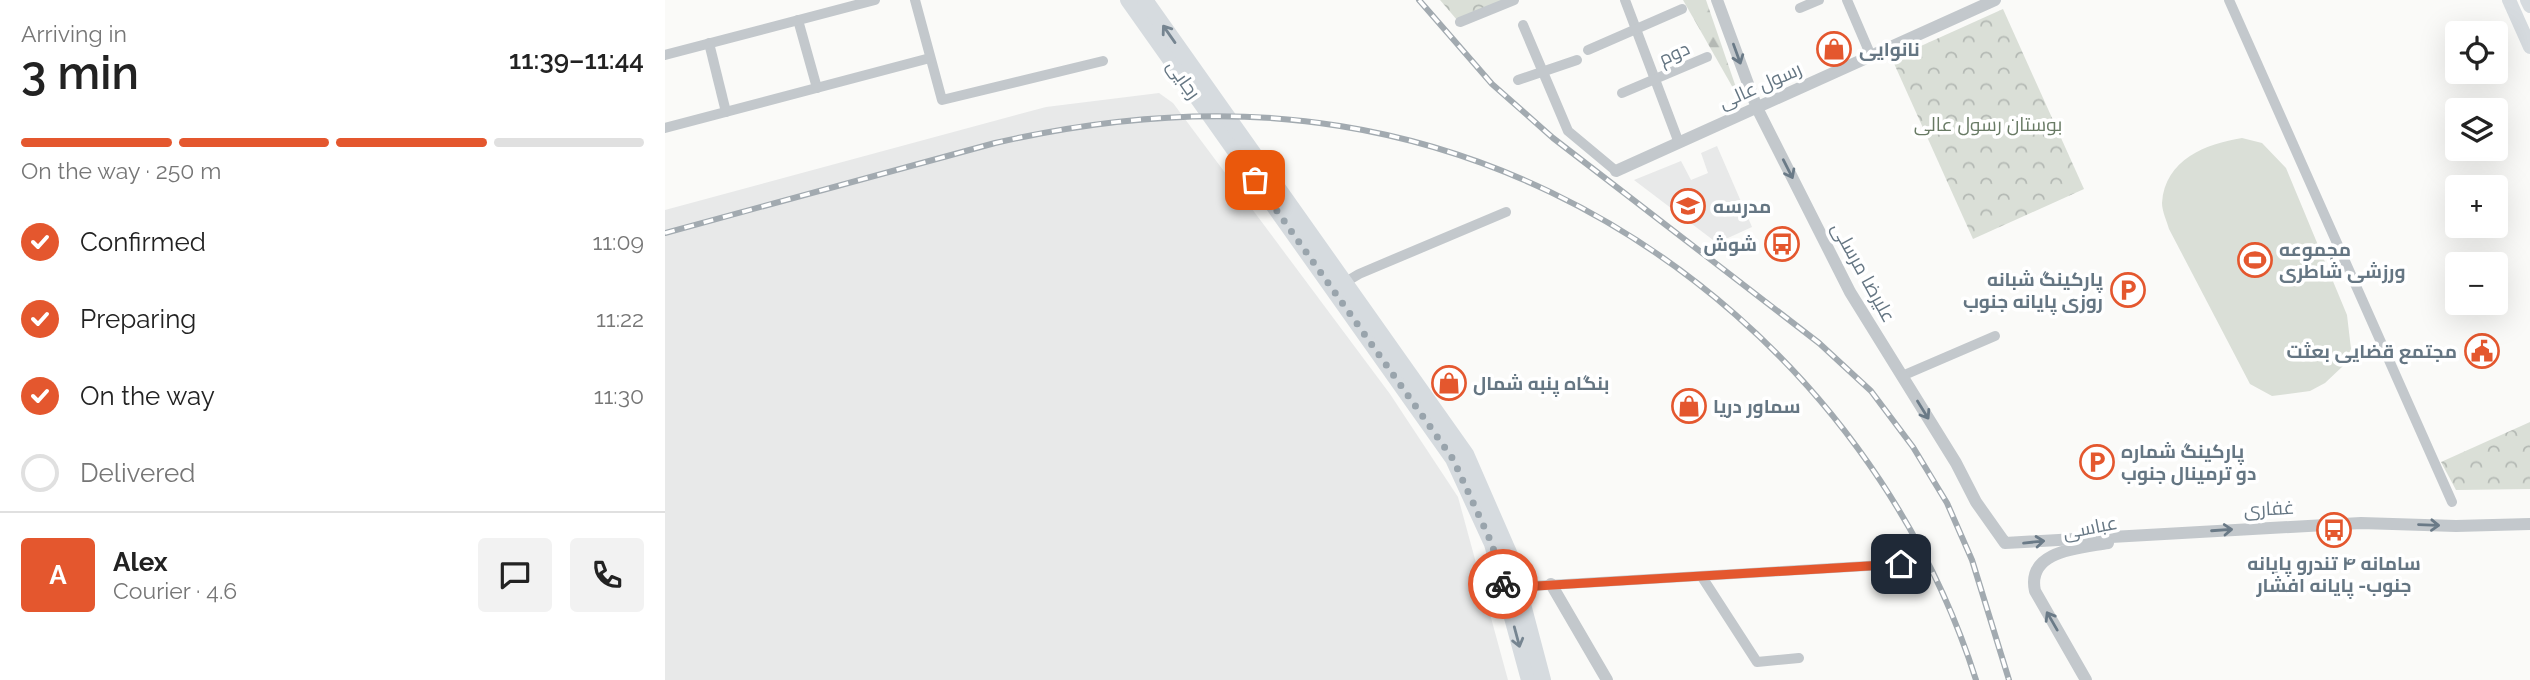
<!DOCTYPE html>
<meta charset="utf-8">
<style>
:root{--surface:#fff;--page:#f2f2f2;--text:#222;--muted:#767676;--line:#e0e0e0;--accent:#e4572e}
body{margin:0;font-family:Raleway,Cairo,sans-serif;background:var(--page);color:var(--text);height:100vh;display:flex;flex-direction:column;font-size:26px;white-space:nowrap}
*{box-sizing:border-box;margin:0}
p{font-size:23px;color:var(--muted)}
.icon{flex:none;width:38px;height:38px;fill:none;stroke:currentColor;stroke-width:2;stroke-linecap:round;stroke-linejoin:round}
.map{position:relative;flex:1;overflow:hidden}
.side{display:flex;flex-direction:column;background:var(--surface);width:665px}
.side>*{flex:none}
.buttons{position:absolute;left:1780px;top:21px;display:grid;gap:14px}
.buttons a{display:grid;place-items:center;width:63px;height:63px;border-radius:7px;background:var(--surface);box-shadow:0 7px 28px #0002;font-size:35px}
.pin{position:absolute;display:grid;place-items:center;width:60px;height:60px;color:#fff;margin:-30px;border-radius:14px;box-shadow:0 4px 10px #0006}
.courier{position:absolute;display:grid;place-items:center;width:70px;height:70px;margin:-35px;border:5px solid #e4572e;border-radius:50%;background:#fff;color:#222;box-shadow:0 2px 9px #0007}
.summary em{font-style:normal;font-weight:600}
.summary div{display:flex;flex-direction:column-reverse}
.summary{display:flex;align-items:center;justify-content:space-between;height:119px;padding:0 21px}
h1{font-size:46px;font-weight:600;line-height:52px}
.bar{display:grid;grid-template-columns:repeat(4,1fr);gap:10px 7px;align-content:center;height:84px;padding:0 21px}
.bar i{height:9px;border-radius:5px;background:var(--line)}
.bar .active{background:var(--accent)}
.bar p{grid-column:span 4}
.line{display:flex;align-items:center;gap:18px;padding:0 21px;border-top:2px solid var(--line)}
.line div{flex:1}
.round{display:grid;place-items:center;flex:none;width:74px;height:74px;border-radius:7px;background:var(--page)}
ol{padding:0 21px;list-style:none}
li{display:flex;align-items:center;gap:21px;height:77px}
li p{margin-inline-start:auto}
li .icon{padding:7px;border-radius:50%;background:var(--accent);color:#fff;stroke-width:4}
li:last-child{color:var(--muted)}
li i{width:38px;height:38px;border:4px solid var(--line);border-radius:50%}
main{display:flex;flex:1;min-height:0}
.map>svg:first-child{display:block}
</style>
<main>
<section class="side">
<div class="summary"><div><h1>3 min</h1><p>Arriving in</p></div><em>11:39–11:44</em></div>
<div class="bar"><i class="active"></i><i class="active"></i><i class="active"></i><i></i><p>On the way · 250 m</p></div>
<ol>
<li><svg class="icon" aria-label="check" viewBox="0 0 24 24"><path d="M5 12l5 5 9-10"/></svg>Confirmed<p>11:09</p></li>
<li><svg class="icon" aria-label="check" viewBox="0 0 24 24"><path d="M5 12l5 5 9-10"/></svg>Preparing<p>11:22</p></li>
<li><svg class="icon" aria-label="check" viewBox="0 0 24 24"><path d="M5 12l5 5 9-10"/></svg>On the way<p>11:30</p></li>
<li><i></i>Delivered</li>
</ol>
<div class="line" style="height:126px"><b class="round" style="background:var(--accent);color:#fff">A</b><div><b>Alex</b><p>Courier · 4.6</p></div><a class="round"><svg class="icon" aria-label="chat" viewBox="0 0 24 24"><path d="M4 5h16v11H9l-5 4z"/></svg></a><a class="round"><svg class="icon" aria-label="phone" viewBox="0 0 24 24"><path d="M5 4h4l2 5-3 2q2 4 5 5l2-3 5 2v4C11 20 4 13 5 4z"/></svg></a></div>
</section>
<div class="map">
<svg width="1865" height="680" viewBox="0 0 1865 680">
<defs>
<pattern id="forest-firs" width="22" height="20" patternUnits="userSpaceOnUse" patternTransform="scale(1.75)"><rect width="22" height="20" fill="#dadfd7"/><path d="M5 1l3.5 6h-7zM16 11l3.5 6h-7z" fill="#b4b9b4"/></pattern>
<pattern id="park-crowns" width="20" height="18" patternUnits="userSpaceOnUse" patternTransform="scale(1.75)"><rect width="20" height="18" fill="#dadfd7"/><path d="M2 6a3 3 0 1 1 6 0M12 15a3 3 0 1 1 6 0" fill="none" stroke="#b4b9b4"/></pattern>
</defs>
<rect width="100%" height="100%" fill="#fafaf8"/>
<g fill="#e8e9e9">
<polygon points="494,93 508,103 725,394 793,497 843,680 0,680 0,210 381,107"/>
<polygon points="1052,146 1087,227 1052,243 969,180 1016,161 1026,180 1043,173 1036,153"/>
</g>
<polygon fill="url(#forest-firs)" points="1018,0 1041,0 1076,102"/>
<g fill="url(#park-crowns)">
<polygon points="775,0 840,0 792,20"/>
<polygon points="1338,9 1419,189 1308,239 1227,59"/>
<polygon points="1865,422 1865,489 1791,490 1776,462"/>
</g>
<path fill="#dadfd7" d="M 1577,138 L 1597,143 L 1621,168 L 1682,315 L 1686,349 L 1678,366 L 1660,383 L 1645,391 L 1607,396 L 1585,384 L 1504,229 C 1502,222 1497,211 1497,203 C 1500,159 1541,144 1577,138 Z"/>
<g fill="none" stroke-linecap="round" stroke-linejoin="round">
<g stroke="#c3c8cc" stroke-width="10">
<polyline points="250,0 277,100 438,61"/>
<polyline points="960,0 1014,143"/>
<polyline points="1182,0 1206,56"/>
<polyline points="1564,0 1787,502"/>
<polyline points="1135,8 1154,0"/>
<polyline points="133,20 152,88"/>
<polyline points="795,22 849,0"/>
<polyline points="858,25 903,131 951,171"/>
<polyline points="44,43 61,112"/>
<polyline points="923,50 1017,9"/>
<polyline points="0,55 210,0"/>
<polyline points="853,80 912,60"/>
<polyline points="957,93 1042,57"/>
<polyline points="0,128 265,58"/>
<polyline points="679,283 694,274 841,212"/>
<polyline points="1237,376 1330,336"/>
<polyline points="1037,577 1092,662 1134,658"/>
<polyline points="850,587 1236,564"/>
</g>
<g stroke="#c3c8cc" stroke-width="12">
<polyline points="1052,0 1092,108 1185,292 1291,463 1311,502 1340,543 1696,523 1791,526 1865,524"/>
<polyline points="951,171 1330,0"/>
<polyline points="886,584 942,680"/>
<path d="M 1421,680 L 1370,591 C 1361,550 1416,548 1443,543"/>
</g>
<g stroke="#d6dbdf" stroke-width="14">
<polyline points="1844,0 1865,47"/>
<polyline points="1862,0 1865,6"/>
</g>
<g stroke="#d6dbdf" stroke-width="16">
<polyline points="463,0 788,459 827,544 864,680"/>
<polyline points="480,0 801,454 845,555 878,680"/>
</g>
<g stroke="#a2aab0" stroke-width="6">
<g id="rail">
<polyline points="754,0 827,84 888,138 1154,343 1206,391 1248,447 1282,503 1307,560 1344,680"/>
<path d="M 0,233 L 330,143 C 443,117 560,107 675,126 C 971,173 1221,397 1311,680"/>
</g>
</g>
<use href="#rail" stroke="#fff" stroke-width="3.5" stroke-dasharray="10" stroke-linecap="butt"/>
</g>
<defs><path id="oneway-shaft" d="M-6 0H5M1.5-3L5.5 0L1.5 3" fill="none" stroke-width="1.6" stroke-linecap="round" stroke-linejoin="round" transform="scale(1.75)"/></defs>
<g stroke="#768591">
<use href="#oneway-shaft" transform="translate(504 34) rotate(-125)"/>
<use href="#oneway-shaft" transform="translate(852 637) rotate(75)"/>
</g>
<g stroke="#6a7a87">
<use href="#oneway-shaft" transform="translate(1072 54) rotate(70)"/>
<use href="#oneway-shaft" transform="translate(1123 169) rotate(63)"/>
<use href="#oneway-shaft" transform="translate(1258 410) rotate(58)"/>
<use href="#oneway-shaft" transform="translate(1764 525) rotate(2)"/>
<use href="#oneway-shaft" transform="translate(1557 530) rotate(-4)"/>
<use href="#oneway-shaft" transform="translate(1369 542) rotate(-6)"/>
<use href="#oneway-shaft" transform="translate(1387 621) rotate(-120)"/>
</g>
<g fill="none" stroke-linecap="round" stroke-linejoin="round">
<polyline stroke="#99a4ac" stroke-width="7" stroke-dasharray="0 12.6" points="590,180 788,459 827,544 838,584"/>
<polyline stroke="#e4572e" stroke-width="9" points="838,584 839,588 1236,564"/>
</g>
<defs>
<g id="shop-ring" transform="scale(1.75)"><circle r="9.5" fill="#fff" stroke="#e4572e" stroke-width="1.5"/><path d="M-5-2.5h2.3a2.7 3.5 0 0 1 5.4 0H5L5.5 6h-11ZM-1.5-2.5h3a1.5 2.3 0 0 0-3 0Z" fill="#e4572e"/></g>
<g id="school-ring" transform="scale(1.75)"><circle r="9.5" fill="#fff" stroke="#e4572e" stroke-width="1.5"/><path d="M0-5L7-2L0 1L-7-2ZM-4 1L0 2.5L4 1V4Q0 6-4 4Z" fill="#e4572e"/></g>
<g id="bus-ring" transform="scale(1.75)"><circle r="9.5" fill="#fff" stroke="#e4572e" stroke-width="1.5"/><path d="M-5-6H5V4H4V6H2V4H-2V6H-4V4H-5ZM-3.5-4V0h7V-4ZM-3.5 1.2v1.5H-2V1.2ZM2 1.2v1.5H3.5V1.2Z" fill="#e4572e"/></g>
<g id="stadium-ring" transform="scale(1.75)"><circle r="9.5" fill="#fff" stroke="#e4572e" stroke-width="1.5"/><path d="M0-5a6.5 5 0 1 0 0 10a6.5 5 0 1 0 0-10ZM-3.5-1.8h7v3.6h-7Z" fill="#e4572e"/></g>
<g id="parking-ring" transform="scale(1.75)"><circle r="9.5" fill="#fff" stroke="#e4572e" stroke-width="1.5"/><path d="M-3.5-5.5H1a3.5 3.5 0 0 1 0 7H-1V5.5H-3.5ZM-1-3.4V-.6H.8a1.4 1.4 0 0 0 0-2.8Z" fill="#e4572e"/></g>
<g id="civic-ring" transform="scale(1.75)"><circle r="9.5" fill="#fff" stroke="#e4572e" stroke-width="1.5"/><path d="M-.6-6.5H3V-4.5H.6V-3L4-1V1h2V6H-6V1h2V-1L-.6-3ZM-1.2 2.5V6h2.4V2.5Z" fill="#e4572e"/></g>
</defs>
<g fill-rule="evenodd">
<use href="#shop-ring" x="1169" y="49"/>
<use href="#school-ring" x="1023" y="206"/>
<use href="#bus-ring" x="1117" y="244"/>
<use href="#stadium-ring" x="1590" y="260"/>
<use href="#parking-ring" x="1463" y="290"/>
<use href="#civic-ring" x="1817" y="351"/>
<use href="#shop-ring" x="784" y="383"/>
<use href="#shop-ring" x="1024" y="406"/>
<use href="#parking-ring" x="1432" y="462"/>
<use href="#bus-ring" x="1669" y="530"/>
</g>
<g text-anchor="middle" dominant-baseline="central" stroke-width="7" stroke-linejoin="round" paint-order="stroke">
<g font-size="19" font-weight="bold" fill="#657683" stroke="#fff" text-anchor="start">
<text x="1194" y="49">نانوایی</text>
<text x="1048" y="206">مدرسه</text>
<text x="1092" y="244" text-anchor="end">شوش</text>
<text x="1614" y="249">مجموعه<tspan x="1614" dy="22">ورزشی شاطری</tspan></text>
<text x="1438" y="279" text-anchor="end">پارکینگ شبانه<tspan x="1438" dy="22">روزی پایانه جنوب</tspan></text>
<text x="1792" y="351" text-anchor="end">مجتمع قضایی بعثت</text>
<text x="808" y="383">بنگاه پنبه شمال</text>
<text x="1048" y="406">سماور دریا</text>
<text x="1456" y="451">پارکینگ شماره<tspan x="1456" dy="22">دو ترمینال جنوب</tspan></text>
<text x="1669" y="563" text-anchor="middle">سامانه ۴ تندرو پایانه<tspan x="1669" dy="22">جنوب- پایانه افشار</tspan></text>
</g>
<g font-size="19" fill="#657683" stroke="#fff">
<text transform="translate(1009 53) rotate(-24)">دوم</text>
<text transform="translate(519 79) rotate(55)">رجایی</text>
<text transform="translate(1095 85) rotate(-24)">رسول عالی</text>
<text transform="translate(1199 272) rotate(61)">علیرضا مرسلی</text>
<text transform="translate(1604 508) rotate(-3)">غفاری</text>
<text transform="translate(1425 527) rotate(-11)">عباسی</text>
</g>
<g font-size="19" fill="#687a64" stroke="#fff">
<text x="1323" y="124">بوستان رسول عالی</text>
</g>
</g>
</svg>
<div class="buttons">
<a><svg class="icon" aria-label="locate" viewBox="0 0 24 24"><circle cx="12" cy="12" r="6"/><path d="M12 2v4M12 18v4M2 12h4M18 12h4"/></svg></a>
<a><svg class="icon" aria-label="layers" viewBox="0 0 24 24"><path d="M12 4l9 5-9 5-9-5zM3 14l9 5 9-5"/></svg></a>
<a>+</a>
<a>−</a>
</div>
<div class="pin" style="left:590px;top:180px;background:#ea580c"><svg class="icon" aria-label="bag" viewBox="0 0 24 24"><path d="M5 8h14l-1 12H6zM9 8a3 3 0 0 1 6 0"/></svg></div>
<div class="pin" style="left:1236px;top:564px;background:#1f2937"><svg class="icon" aria-label="home" viewBox="0 0 24 24"><path d="M3 11l9-7 9 7M6 9v11h12V9"/></svg></div>
<div class="courier" style="left:838px;top:584px"><svg class="icon" aria-label="bike" viewBox="0 0 24 24"><circle cx="6" cy="16" r="4"/><circle cx="18" cy="16" r="4"/><path d="M6 16l4-8h5l3 8M10 8l3 8H6M13 5h3"/></svg></div>
</div>
</main>
